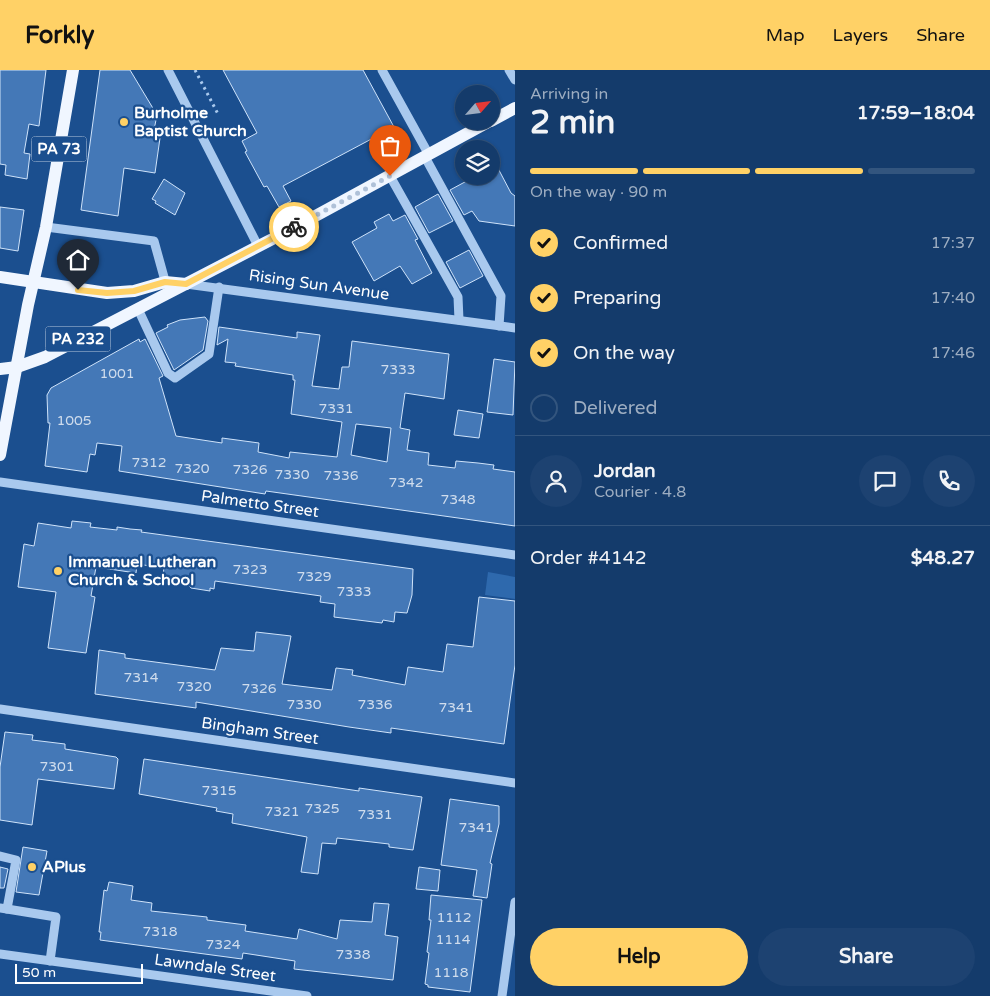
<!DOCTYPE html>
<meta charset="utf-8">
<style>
:root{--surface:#143b6b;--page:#1d4271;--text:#f1f3f6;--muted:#9dadc1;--line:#33557e;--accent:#ffd166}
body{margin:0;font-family:"Varela Round",sans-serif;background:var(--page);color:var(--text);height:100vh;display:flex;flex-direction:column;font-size:19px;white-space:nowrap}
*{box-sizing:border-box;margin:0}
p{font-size:16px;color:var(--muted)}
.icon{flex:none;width:28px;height:28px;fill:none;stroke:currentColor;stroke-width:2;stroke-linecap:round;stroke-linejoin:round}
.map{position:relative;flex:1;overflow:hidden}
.side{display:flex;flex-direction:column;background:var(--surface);width:475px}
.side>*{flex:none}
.needle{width:32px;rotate:62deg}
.controls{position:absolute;left:455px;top:15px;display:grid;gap:10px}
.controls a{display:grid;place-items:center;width:45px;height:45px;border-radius:50%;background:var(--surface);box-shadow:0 1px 4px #0004,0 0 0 1px var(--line);font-size:25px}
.scale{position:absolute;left:15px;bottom:12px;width:128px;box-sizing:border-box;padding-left:5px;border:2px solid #fff;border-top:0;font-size:14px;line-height:18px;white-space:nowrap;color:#fff;-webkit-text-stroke:4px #1b4f8f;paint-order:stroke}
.pin{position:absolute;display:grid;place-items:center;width:42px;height:42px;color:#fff;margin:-51px -21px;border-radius:50% 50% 50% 0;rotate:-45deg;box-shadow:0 0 5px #0007}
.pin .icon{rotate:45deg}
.courier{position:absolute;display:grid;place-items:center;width:50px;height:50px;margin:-25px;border:4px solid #ffd166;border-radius:50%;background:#fff;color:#222;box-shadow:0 1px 6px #0007}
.summary em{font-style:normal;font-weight:700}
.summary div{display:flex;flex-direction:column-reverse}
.summary{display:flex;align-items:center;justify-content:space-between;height:85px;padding:0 15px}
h1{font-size:32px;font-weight:700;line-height:38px}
.bar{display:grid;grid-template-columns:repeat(4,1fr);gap:8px 5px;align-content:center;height:60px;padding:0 15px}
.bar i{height:6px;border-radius:4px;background:var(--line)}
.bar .on{background:var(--accent)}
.bar p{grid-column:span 4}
.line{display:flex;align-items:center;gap:12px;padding:0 15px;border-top:1px solid var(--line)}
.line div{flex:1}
.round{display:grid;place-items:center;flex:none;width:52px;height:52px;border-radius:26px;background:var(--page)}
ol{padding:0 15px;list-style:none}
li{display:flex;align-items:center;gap:15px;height:55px}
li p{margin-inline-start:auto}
li .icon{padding:5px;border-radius:50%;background:var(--accent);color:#111;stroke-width:4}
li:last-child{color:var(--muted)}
li i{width:28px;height:28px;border:2px solid var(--line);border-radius:50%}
.action{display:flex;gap:10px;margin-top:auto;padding:10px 15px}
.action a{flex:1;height:58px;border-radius:30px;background:var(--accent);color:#111;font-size:20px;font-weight:700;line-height:58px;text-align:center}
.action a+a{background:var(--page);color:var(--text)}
header{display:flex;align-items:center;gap:30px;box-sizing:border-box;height:70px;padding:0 25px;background:var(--accent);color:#111}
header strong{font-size:24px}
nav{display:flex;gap:28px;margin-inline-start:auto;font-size:18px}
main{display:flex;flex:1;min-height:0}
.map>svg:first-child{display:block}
</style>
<header>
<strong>Forkly</strong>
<nav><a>Map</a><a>Layers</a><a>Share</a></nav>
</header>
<main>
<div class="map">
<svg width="515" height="926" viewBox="0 0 515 926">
<rect width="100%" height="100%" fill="#1b4f8f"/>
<polygon fill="#2e69ad" points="488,502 515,507 515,529 485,525"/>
<g fill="#4478b7" stroke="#cfe3fa" fill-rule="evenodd">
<polygon points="0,0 46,0 39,56 29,54 24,83 30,84 27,109 5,105 6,95 0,94"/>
<polygon points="100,0 130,0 157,45 154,60 161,61 155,103 124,98 118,146 81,140"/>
<polygon points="223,0 363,0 394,57 283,116 291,131 279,137 267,116 264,117 245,82 247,81 242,71 257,63"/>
<polygon points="491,85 511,123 515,126 515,156 479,151 472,141 464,145 450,120 476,106 491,106"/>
<polygon points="164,109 185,123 175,145 155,133 156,131 152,129"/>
<polygon points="438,124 453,151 429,163 415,137"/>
<polygon points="0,137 24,140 18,181 0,178"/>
<polygon points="389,144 393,151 405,145 418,169 415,170 432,203 412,214 400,196 374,211 352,172 377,158 374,152"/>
<polygon points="469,180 483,206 460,218 446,192"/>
<polygon points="205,247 208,251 203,280 174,300 156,263 168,257 167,255 180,250"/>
<path d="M 219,257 L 297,268 L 297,262 L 320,265 L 312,316 L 339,319 L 342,297 L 349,297 L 352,271 L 449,284 L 444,329 L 405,323 L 400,358 L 410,360 L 407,380 L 429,383 L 428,395 L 455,398 L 456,391 L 478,393 L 494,395 L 493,399 L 515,402 L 515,456 L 266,421 L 265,424 L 119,401 L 122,376 L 97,373 L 95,385 L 90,384 L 87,402 L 45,396 L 50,353 L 48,353 L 47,325 L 51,318 L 139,269 L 140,272 L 145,269 L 163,306 L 159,308 L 176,366 L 222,373 L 222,368 L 259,373 L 258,382 L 289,388 L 290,382 L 337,387 L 342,352 L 291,344 L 295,310 L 293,310 L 293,305 L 235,296 L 236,293 L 225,292 L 228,269 L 217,275 ZM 356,354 L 391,358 L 387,392 L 351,385 Z"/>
<polygon points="494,289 515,292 513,345 487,342"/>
<polygon points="458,340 483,344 479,368 454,365"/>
<polygon points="72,451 91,453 90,457 117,460 117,457 130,459 142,460 141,462 413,499 412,525 407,543 395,542 394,552 383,550 382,553 334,547 335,534 320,532 321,526 215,511 214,519 210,518 210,521 191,518 188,514 162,511 164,498 137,494 136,503 96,497 91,526 95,527 86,583 48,578 56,522 18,517 24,474 34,476 38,453 71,458"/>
<polygon points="479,527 515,531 515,595 504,674 391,658 391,663 349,657 196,632 196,638 95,624 99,580 125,584 125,588 215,600 221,578 254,581 256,562 291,566 282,614 332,620 336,598 353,600 352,605 405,615 408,597 443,602 447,574 473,577"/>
<polygon points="5,662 33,665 32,670 65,674 65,679 116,687 118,689 114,719 38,709 32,755 0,750 0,697"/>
<polygon points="144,689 359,721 359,718 422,727 413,780 389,777 389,774 337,768 336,774 322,773 318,804 301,802 307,767 232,753 233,744 216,741 217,738 139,724"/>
<polygon points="450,729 499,736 499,754 490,793 492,794 487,828 473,826 477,800 441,795"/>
<polygon points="23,777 47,781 39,825 16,822"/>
<polygon points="0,797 8,799 4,818 0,818"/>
<polygon points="419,797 440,800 438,821 416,819"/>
<polygon points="109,812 133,816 131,830 152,833 151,841 207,847 207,850 246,855 245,861 297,869 299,859 337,869 340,850 372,852 374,833 389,834 385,865 398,867 393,910 294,899 295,891 243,883 242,889 100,870 101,862 99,862 104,820 107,821"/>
<polygon points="431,825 482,830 470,922 428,917 428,915 425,914 429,883 427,882 431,850 429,850"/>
</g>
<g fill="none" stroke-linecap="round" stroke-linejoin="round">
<polyline stroke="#a9c9ee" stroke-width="3" stroke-dasharray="2.5 4" stroke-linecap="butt" points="195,0 218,44"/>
<g stroke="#a9c9ee" stroke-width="9">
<polyline points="168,0 258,176"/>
<polyline points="382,0 429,85"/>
<polyline points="509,0 515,10"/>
<polyline points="425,87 501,226 499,256"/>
<polyline points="390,106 458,227 459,250"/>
<polyline points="46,157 154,171 167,218"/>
<polyline points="186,214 515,258"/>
<polyline points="138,239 168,303 175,308 209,284 219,217"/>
<polyline points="0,412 515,485"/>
<polyline points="0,639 515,713"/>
<polyline points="0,786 16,790 7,839 0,838"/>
<polyline points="7,839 56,847 50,891"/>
<polyline points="0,884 307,926"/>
<polyline points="502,926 515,832"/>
</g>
<g stroke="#f0f6ff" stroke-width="12">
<polyline points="491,51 515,38"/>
<polyline points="0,207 107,223 134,221 165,212 186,214"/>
<polyline points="0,299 17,297 45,287 286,162 490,51"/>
<polyline points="0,385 28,235 46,157 73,0"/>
</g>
</g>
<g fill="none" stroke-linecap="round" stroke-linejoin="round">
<polyline stroke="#afc1d8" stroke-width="5" stroke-dasharray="0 9" points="294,157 390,106"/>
<polyline stroke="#ffd166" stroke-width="6" points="78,220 107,223 134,221 165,212 186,214 294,157"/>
</g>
<g fill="#ffd166" stroke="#1b4f8f" stroke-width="2">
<circle cx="124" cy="52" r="5"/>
<circle cx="58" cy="501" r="5"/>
<circle cx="32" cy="797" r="5"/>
</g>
<g text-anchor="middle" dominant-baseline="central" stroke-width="4.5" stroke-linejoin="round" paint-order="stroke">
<g font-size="14" fill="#d0dded">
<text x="398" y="299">7333</text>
<text x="117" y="303">1001</text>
<text x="336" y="338">7331</text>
<text x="74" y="350">1005</text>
<text x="149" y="392">7312</text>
<text x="192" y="398">7320</text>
<text x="250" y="399">7326</text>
<text x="292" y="404">7330</text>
<text x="341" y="405">7336</text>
<text x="406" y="412">7342</text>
<text x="458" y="429">7348</text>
<text x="250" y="499">7323</text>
<text x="314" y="506">7329</text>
<text x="354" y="521">7333</text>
<text x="141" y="607">7314</text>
<text x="194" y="616">7320</text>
<text x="259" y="618">7326</text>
<text x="304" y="634">7330</text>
<text x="375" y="634">7336</text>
<text x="456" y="637">7341</text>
<text x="57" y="696">7301</text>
<text x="219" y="720">7315</text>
<text x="322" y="738">7325</text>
<text x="282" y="741">7321</text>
<text x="375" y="744">7331</text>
<text x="476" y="757">7341</text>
<text x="454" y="847">1112</text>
<text x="160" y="861">7318</text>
<text x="453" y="869">1114</text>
<text x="223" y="874">7324</text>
<text x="353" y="884">7338</text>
<text x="451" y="902">1118</text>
</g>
<g fill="#1b4f8f" stroke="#bbcadd" stroke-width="1">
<rect x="31.5" y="66.5" width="55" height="25" rx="4"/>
<rect x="45.5" y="256.5" width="65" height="25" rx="4"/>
</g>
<g font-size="15" font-weight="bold" fill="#fff">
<text x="59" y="79">PA 73</text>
<text x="78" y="269">PA 232</text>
</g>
<g font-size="16" font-weight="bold" fill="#fff" stroke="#1b4f8f" text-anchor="start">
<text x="134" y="43">Burholme<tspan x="134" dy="18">Baptist Church</tspan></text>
<text x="68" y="492">Immanuel Lutheran<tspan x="68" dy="18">Church &amp; School</tspan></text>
<text x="42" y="797">APlus</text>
</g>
<g font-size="16" fill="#fff" stroke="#1b4f8f">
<text transform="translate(319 215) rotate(8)">Rising Sun Avenue</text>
<text transform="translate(260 434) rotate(8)">Palmetto Street</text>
<text transform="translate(260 661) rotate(8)">Bingham Street</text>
<text transform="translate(215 898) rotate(8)">Lawndale Street</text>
</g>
</g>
</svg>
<div class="controls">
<a><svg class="needle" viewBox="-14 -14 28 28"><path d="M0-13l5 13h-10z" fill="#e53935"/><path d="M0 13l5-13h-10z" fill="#9dadc1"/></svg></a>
<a><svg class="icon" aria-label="layers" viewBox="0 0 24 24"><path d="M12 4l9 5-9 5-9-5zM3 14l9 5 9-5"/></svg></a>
</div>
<div class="scale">50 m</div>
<div class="pin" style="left:390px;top:106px;background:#ea580c"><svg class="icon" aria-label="bag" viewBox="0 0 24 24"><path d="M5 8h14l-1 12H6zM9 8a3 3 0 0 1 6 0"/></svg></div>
<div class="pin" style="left:78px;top:220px;background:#1f2937"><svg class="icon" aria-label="home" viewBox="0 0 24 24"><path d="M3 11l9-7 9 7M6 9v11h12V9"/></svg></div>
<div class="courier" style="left:294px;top:157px"><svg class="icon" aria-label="bike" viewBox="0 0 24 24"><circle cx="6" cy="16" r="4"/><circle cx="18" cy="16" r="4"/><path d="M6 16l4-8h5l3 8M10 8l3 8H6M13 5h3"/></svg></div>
</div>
<section class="side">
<div class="summary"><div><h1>2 min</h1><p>Arriving in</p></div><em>17:59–18:04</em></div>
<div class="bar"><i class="on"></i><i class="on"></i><i class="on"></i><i></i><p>On the way · 90 m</p></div>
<ol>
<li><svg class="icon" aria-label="check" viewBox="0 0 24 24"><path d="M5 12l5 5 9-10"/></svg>Confirmed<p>17:37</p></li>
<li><svg class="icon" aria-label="check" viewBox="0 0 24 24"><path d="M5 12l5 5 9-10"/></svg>Preparing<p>17:40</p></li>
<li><svg class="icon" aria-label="check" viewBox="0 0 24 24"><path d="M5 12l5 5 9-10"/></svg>On the way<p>17:46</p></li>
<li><i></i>Delivered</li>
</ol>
<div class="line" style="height:90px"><a class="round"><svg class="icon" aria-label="person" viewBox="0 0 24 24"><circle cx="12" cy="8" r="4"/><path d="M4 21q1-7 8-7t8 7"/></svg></a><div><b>Jordan</b><p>Courier · 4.8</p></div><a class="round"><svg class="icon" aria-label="chat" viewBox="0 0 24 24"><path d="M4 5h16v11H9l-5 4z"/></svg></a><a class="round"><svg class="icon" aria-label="phone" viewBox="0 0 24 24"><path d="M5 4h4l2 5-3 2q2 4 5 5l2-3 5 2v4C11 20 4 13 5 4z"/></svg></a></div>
<div class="line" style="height:65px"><div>Order #4142</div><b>$48.27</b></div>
<div class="action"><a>Help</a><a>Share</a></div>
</section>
</main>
